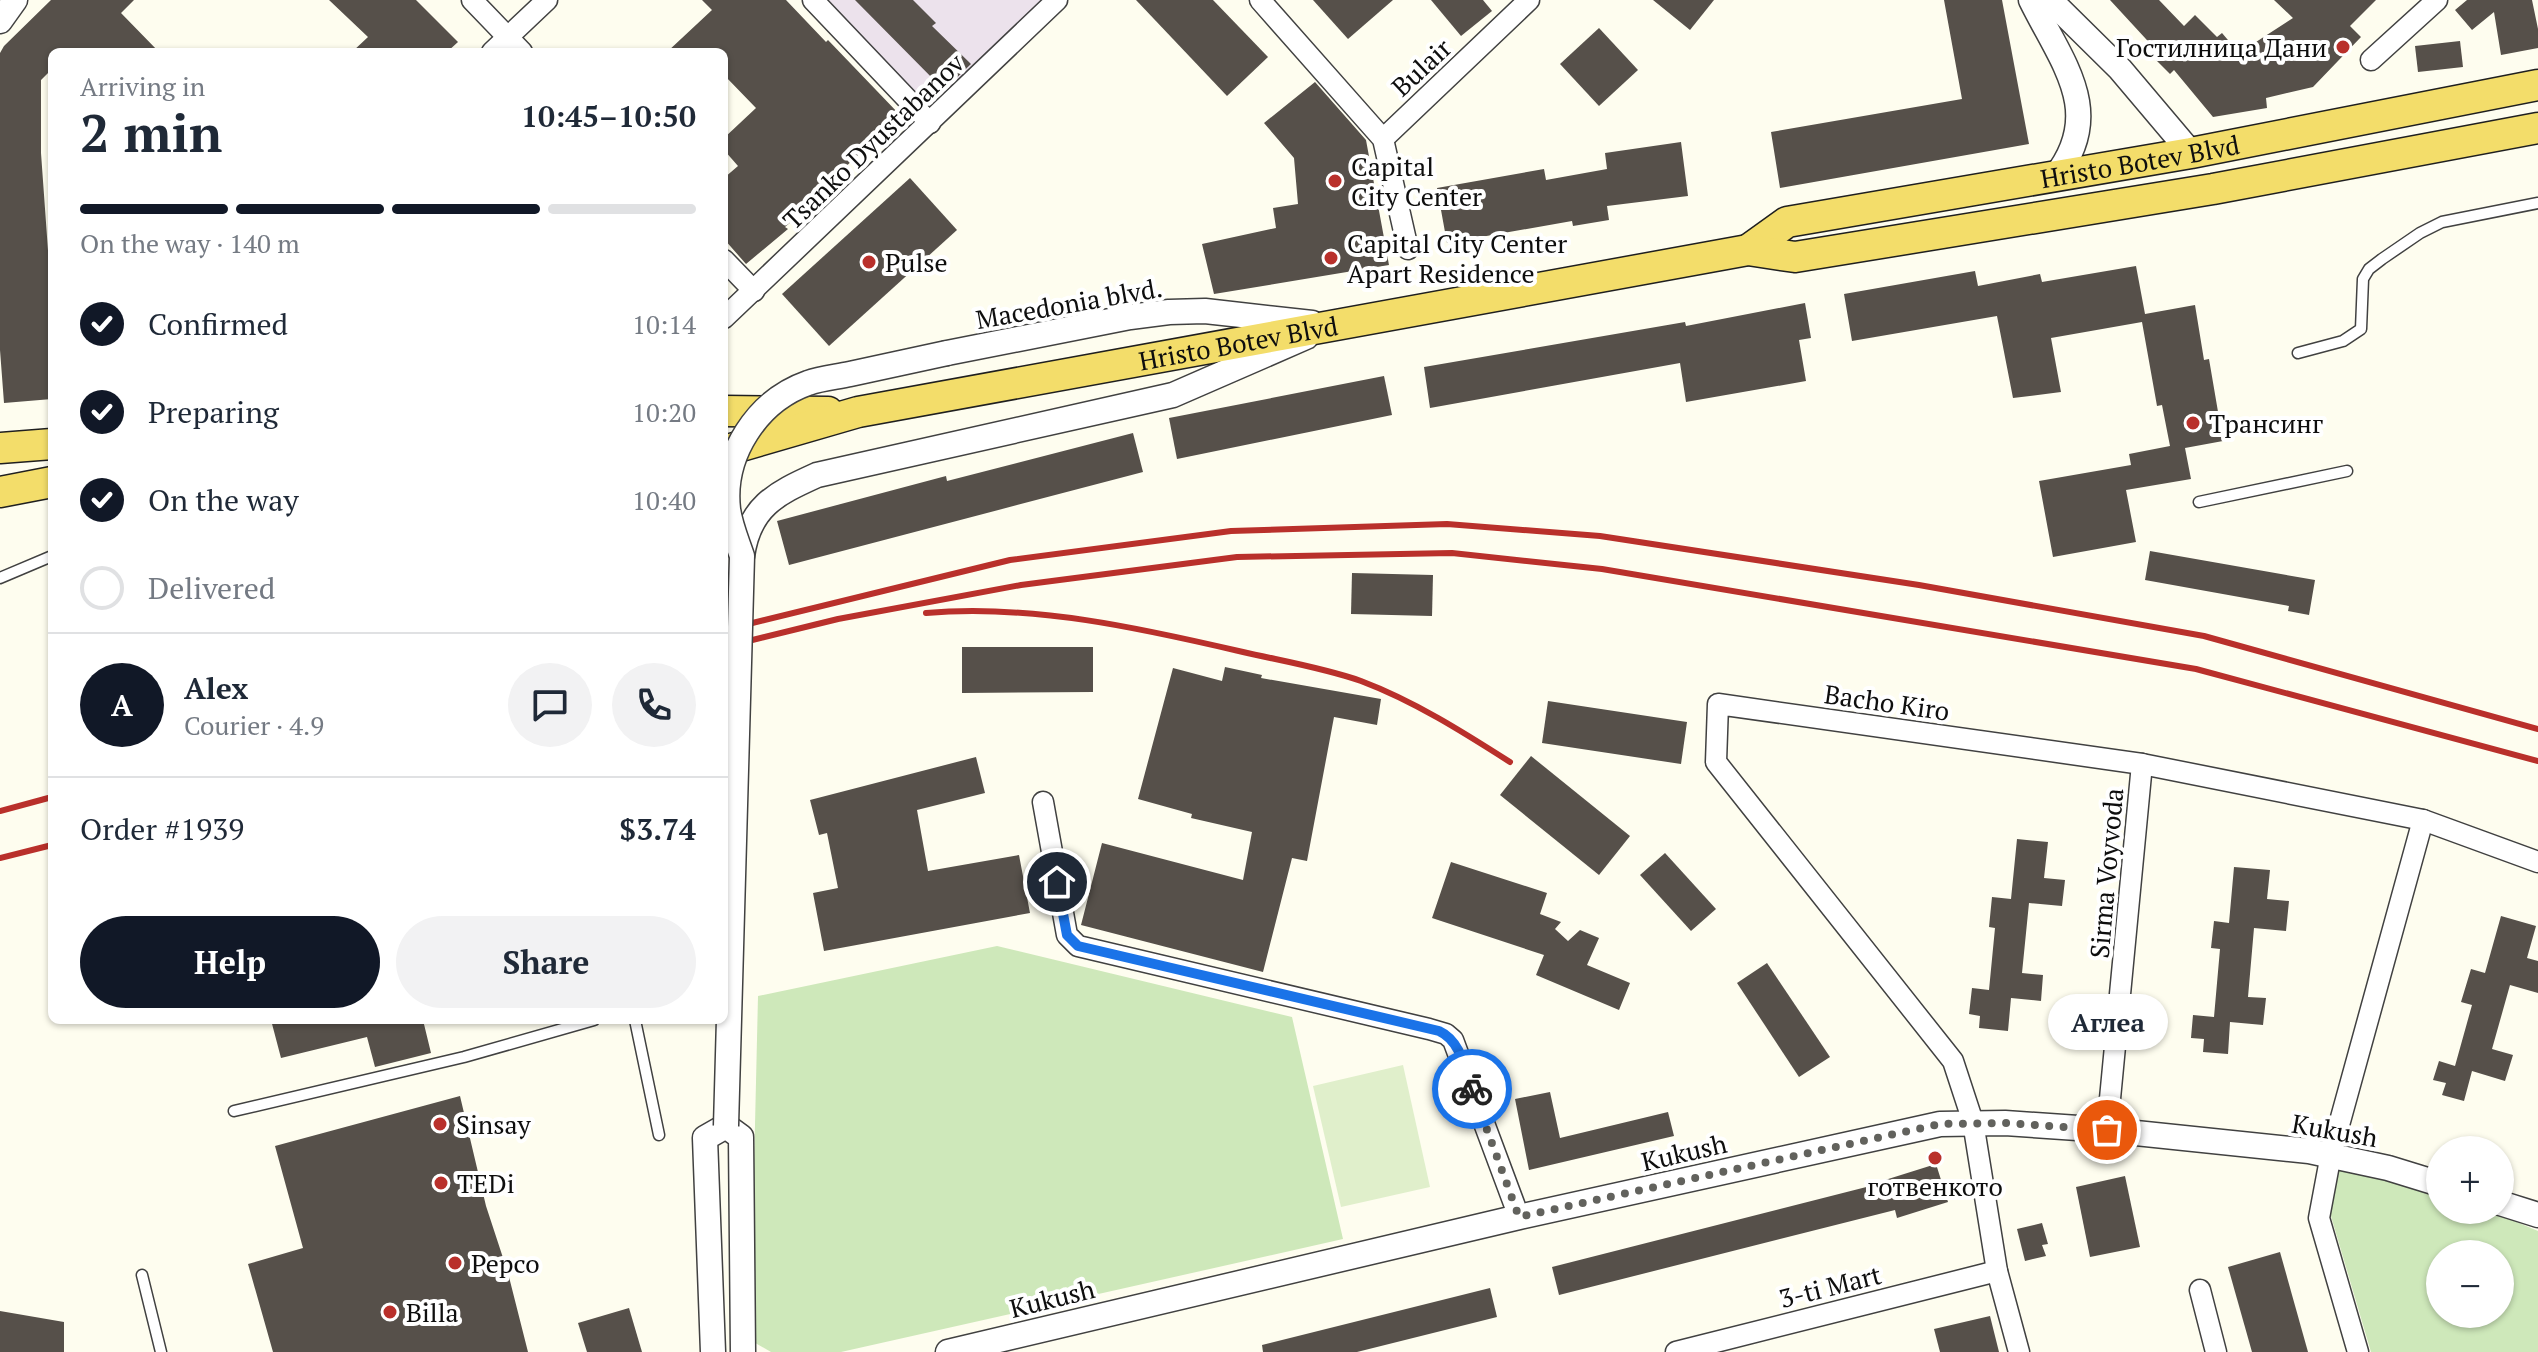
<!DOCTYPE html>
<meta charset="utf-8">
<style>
:root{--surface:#fff;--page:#f2f2f3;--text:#1f2937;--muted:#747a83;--line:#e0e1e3;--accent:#111827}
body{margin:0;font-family:"PT Serif",serif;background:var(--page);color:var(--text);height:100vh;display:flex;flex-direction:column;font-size:30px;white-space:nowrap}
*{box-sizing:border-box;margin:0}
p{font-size:26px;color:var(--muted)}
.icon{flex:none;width:44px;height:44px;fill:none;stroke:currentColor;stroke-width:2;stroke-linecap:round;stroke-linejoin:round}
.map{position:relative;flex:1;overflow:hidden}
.drawer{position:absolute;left:48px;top:48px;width:680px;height:976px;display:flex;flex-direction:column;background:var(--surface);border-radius:12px;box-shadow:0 2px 6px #0004}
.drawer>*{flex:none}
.controls{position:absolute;left:2426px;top:1136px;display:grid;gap:16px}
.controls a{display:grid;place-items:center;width:88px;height:88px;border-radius:50%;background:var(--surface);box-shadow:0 2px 6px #0004;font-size:40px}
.pin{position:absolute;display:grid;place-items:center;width:68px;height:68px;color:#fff;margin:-34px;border:4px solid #fff;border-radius:50%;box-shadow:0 2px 8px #0007}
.courier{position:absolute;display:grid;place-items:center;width:80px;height:80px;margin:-40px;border:6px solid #1a73e8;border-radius:50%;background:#fff;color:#222;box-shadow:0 2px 10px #0007}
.bubble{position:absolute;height:56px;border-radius:28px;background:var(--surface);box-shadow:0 2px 6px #0004;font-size:26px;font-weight:700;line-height:56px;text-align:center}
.summary em{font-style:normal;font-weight:700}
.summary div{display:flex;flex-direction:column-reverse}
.summary{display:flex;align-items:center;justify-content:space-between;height:136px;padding:0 32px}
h1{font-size:52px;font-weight:700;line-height:60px}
.bar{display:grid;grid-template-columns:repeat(4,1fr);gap:12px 8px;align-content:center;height:96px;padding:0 32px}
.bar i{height:10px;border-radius:6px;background:var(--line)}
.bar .current{background:var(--accent)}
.bar p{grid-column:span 4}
.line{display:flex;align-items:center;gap:20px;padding:0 32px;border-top:2px solid var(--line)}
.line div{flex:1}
.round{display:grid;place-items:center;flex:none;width:84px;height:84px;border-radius:42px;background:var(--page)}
ol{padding:0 32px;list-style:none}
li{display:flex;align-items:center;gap:24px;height:88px}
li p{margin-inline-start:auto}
li .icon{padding:8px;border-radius:50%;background:var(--accent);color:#fff;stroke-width:4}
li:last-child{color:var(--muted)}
li i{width:44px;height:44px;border:4px solid var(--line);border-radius:50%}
.action{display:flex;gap:16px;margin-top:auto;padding:16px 32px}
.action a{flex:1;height:92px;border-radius:48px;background:var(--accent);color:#fff;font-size:32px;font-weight:700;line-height:92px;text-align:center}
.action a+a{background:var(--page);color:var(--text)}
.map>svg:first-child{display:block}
</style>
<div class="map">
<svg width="2538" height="1352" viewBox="0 0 2538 1352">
<rect width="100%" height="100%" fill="#fefdef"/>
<polygon fill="#ece2ec" points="813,0 1057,0 930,123"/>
<g fill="#cee8ba" fill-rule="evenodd">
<polygon points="997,946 1292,1017 1343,1239 841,1352 771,1352 750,1340 758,996"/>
<path d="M 2337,1166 L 2440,1190 L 2440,1210 L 2488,1210 L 2538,1231 L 2538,1352 L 2371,1352 L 2323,1189 ZM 2440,1254 L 2500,1254 L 2500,1314 L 2440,1314 Z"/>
</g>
<polygon fill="#e0efcb" points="1403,1065 1430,1187 1341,1207 1313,1086"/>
<g fill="#56504a">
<polygon points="51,0 134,0 121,13 159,52 52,52 52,69 41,80 41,153 52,306 52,399 4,403 0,350 0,53 4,46"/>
<polygon points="329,0 416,0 458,42 447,52 352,52 368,37"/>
<polygon points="702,0 786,0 826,42 828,40 900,115 816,195 819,198 785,227 788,229 746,264 724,239 724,178 738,166 724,150 724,138 756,108 724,75 724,52 667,52 712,10"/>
<polygon points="855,0 913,0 936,23 932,26 971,64 944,90"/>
<polygon points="1136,0 1213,0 1268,57 1227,96"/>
<polygon points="1313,0 1393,0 1348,39"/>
<polygon points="1431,0 1483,0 1492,11 1461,36"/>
<polygon points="1653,0 1714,0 1690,30"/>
<polygon points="1944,0 2002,0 2029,144 1780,188 1771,132 1962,99"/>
<polygon points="2110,0 2159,0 2184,26 2195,15 2217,37 2222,33 2239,53 2293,18 2274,0 2376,0 2350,26 2361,37 2313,87 2266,98 2267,108 2213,117 2174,70 2170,74 2152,56 2157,51"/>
<polygon points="2467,0 2532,0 2538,29 2538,48 2501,55 2494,12 2472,30 2455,10"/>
<polygon points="1599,28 1638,70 1599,106 1560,64"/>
<polygon points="2460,41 2463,67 2418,72 2415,46"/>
<polygon points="1315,82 1366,140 1389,265 1214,294 1202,244 1276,228 1273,208 1298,204 1294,158 1264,123"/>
<polygon points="1681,142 1688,196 1607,206 1609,220 1573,226 1572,221 1447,243 1437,188 1544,169 1546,180 1607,169 1605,153"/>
<polygon points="910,178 957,230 829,346 782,294"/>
<polygon points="2136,266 2145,314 2195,305 2204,360 2209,359 2223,441 2185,448 2191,479 2126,490 2136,542 2053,557 2039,481 2131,465 2129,454 2170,446 2162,405 2157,406 2142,322 2051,338 2061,392 2013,398 1997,316 1852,341 1844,294 1975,271 1978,286 2040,274 2042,282"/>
<polygon points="1805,303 1811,338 1799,340 1806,381 1686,402 1680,363 1430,408 1424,367 1685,322 1686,326"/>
<polygon points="1384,376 1392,415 1177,459 1169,418"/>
<polygon points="1133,433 1143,472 789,565 777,521 946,476 947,481"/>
<polygon points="2150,551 2315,580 2309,615 2288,611 2289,606 2145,580"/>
<polygon points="1352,573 1433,575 1432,616 1351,614"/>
<polygon points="962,647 1093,647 1093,692 962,693"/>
<polygon points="1225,667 1262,675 1261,678 1381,699 1377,725 1334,717 1307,861 1292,858 1263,972 1081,925 1102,843 1243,880 1252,832 1191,818 1192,814 1138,799 1173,668 1222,681"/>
<polygon points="1548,701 1687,722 1681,764 1542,743"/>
<polygon points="1531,756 1630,836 1599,875 1500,795"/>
<polygon points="976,757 985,793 917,810 928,871 1019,855 1030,913 824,951 813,893 838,888 827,833 819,835 810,800"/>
<polygon points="2017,839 2048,842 2044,878 2065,880 2062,906 2029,903 2022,973 2043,975 2041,1001 2011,998 2008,1031 1979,1028 1980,1016 1969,1014 1972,988 1989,990 1995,928 1989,927 1992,897 2011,899"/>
<polygon points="1665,853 1716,909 1691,931 1640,875"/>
<polygon points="1451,862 1547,893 1540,914 1561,922 1555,929 1568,941 1580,930 1599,938 1587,965 1630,983 1619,1010 1536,975 1544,955 1432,918"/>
<polygon points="2234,867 2270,870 2267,899 2289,901 2286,931 2254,928 2248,997 2266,998 2263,1025 2230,1022 2228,1054 2203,1052 2204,1039 2191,1038 2193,1015 2214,1017 2220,949 2211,948 2214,921 2229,923"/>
<polygon points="2501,916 2536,926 2527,958 2538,961 2538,993 2510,985 2492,1049 2513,1055 2505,1081 2472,1071 2464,1101 2442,1095 2446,1083 2433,1080 2439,1061 2455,1066 2472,1005 2461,1002 2471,969 2485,973"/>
<polygon points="1767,963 1830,1057 1799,1077 1737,983"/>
<polygon points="271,1020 423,1020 431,1053 375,1067 367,1037 281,1058"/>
<polygon points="1550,1092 1560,1138 1668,1112 1674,1136 1529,1170 1515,1099"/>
<polygon points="460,1096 486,1206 508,1273 528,1352 273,1352 248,1264 303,1248 275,1146"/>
<polygon points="1936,1164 1948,1202 1897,1218 1895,1210 1559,1295 1552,1267 1886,1182 1885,1180"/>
<polygon points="2125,1176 2140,1247 2090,1257 2076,1187"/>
<polygon points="2042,1223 2048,1244 2042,1245 2046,1256 2025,1261 2017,1229"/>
<polygon points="2280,1252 2308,1352 2252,1352 2228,1267"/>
<polygon points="1490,1288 1497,1317 1357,1352 1263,1352 1262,1345"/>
<polygon points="629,1308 642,1352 587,1352 578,1323"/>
<polygon points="0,1311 64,1322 64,1352 0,1352"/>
<polygon points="1990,1316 1999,1352 1940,1352 1934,1329"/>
</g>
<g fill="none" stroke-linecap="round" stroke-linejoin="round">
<g stroke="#414141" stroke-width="13">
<g id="service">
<polyline points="2298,353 2343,341 2361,329 2363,279 2369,269 2382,259 2420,233 2442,222 2538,203"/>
<polyline points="2199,502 2347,471"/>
<polyline points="0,578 52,556"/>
<polyline points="635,1020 659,1135"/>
<polyline points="234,1111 464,1057 594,1020"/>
<polyline points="142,1275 161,1352"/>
</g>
</g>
<g stroke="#414141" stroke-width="23">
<g id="minor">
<polyline points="472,0 522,52"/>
<polyline points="813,0 930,123"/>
<polyline points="1260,0 1383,139 1408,249"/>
<polyline points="492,52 547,0"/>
<polyline points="2371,60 2437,0"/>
<polyline points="1383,139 1529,0"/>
<polyline points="724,260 754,291"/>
<polyline points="724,318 1057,0"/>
<polyline points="1043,802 1067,935 1078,946 1429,1029 1446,1034 1453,1040 1519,1217"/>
<polyline points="2107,1130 2142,764"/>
<polyline points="2200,1290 2216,1352"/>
<polyline points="1676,1352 1997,1271"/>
<polyline points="2019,1352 1997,1271 1973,1122 1953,1061 1716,762 1718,704 2142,764 2423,820 2538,862"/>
<polyline points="2358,1352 2319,1218 2331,1154 2423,820"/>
</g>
</g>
<g stroke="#414141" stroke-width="27">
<g id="tertiary">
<path d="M 2031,0 C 2062,63 2106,112 2055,177"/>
<polyline points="2050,0 2120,69 2191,153"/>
<polyline points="0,21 15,0"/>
<polyline points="947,353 1130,317 1169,312 1205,311 1312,323"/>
<path d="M 742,556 C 749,507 775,494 817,475 L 1173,395 L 1306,337"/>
<polyline points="2500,1203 2538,1215"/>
<polyline points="713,1352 705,1138 726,1126 741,1137 743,1352"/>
<polyline points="948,1352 1519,1217 1940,1124 2005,1123 2107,1130 2309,1151 2388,1168 2440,1184"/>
</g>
</g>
<g stroke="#1f1f1f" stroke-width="33">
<g id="primary">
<path id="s1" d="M 1748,250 L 1787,222 L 2191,153 L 2538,85"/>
<polyline points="724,411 828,412"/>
<polyline points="0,448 52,444"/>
<path id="s2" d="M 724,451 L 858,412 L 1748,250 L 1795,257 L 2213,189 L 2538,128"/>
<polyline points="0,492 52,482"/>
</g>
</g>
<use href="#service" stroke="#fff" stroke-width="10"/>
<use href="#minor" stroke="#fff" stroke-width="20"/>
<use href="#tertiary" stroke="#fff" stroke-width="24"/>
<use href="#primary" stroke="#f3dd6a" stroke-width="30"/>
<g stroke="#b9302b" stroke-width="6">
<path d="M 926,613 C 1033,604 1140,628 1243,652 C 1282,661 1324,668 1361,681 C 1414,701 1463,732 1510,762"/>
<polyline points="724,630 1010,560 1231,531 1447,524 1600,536 1919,585 2204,636 2538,729"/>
<polyline points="724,647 838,619 1021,585 1237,557 1452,553 1602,569 2196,669 2538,761"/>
<polyline points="0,811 52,797"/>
<polyline points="0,858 52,845"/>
</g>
<g stroke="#414141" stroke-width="27" stroke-linecap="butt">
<path id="tertiary-bridge" d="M 726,1126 L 742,556 C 737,541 730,525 728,509 C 722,455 757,401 808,383 C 821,378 836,377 850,374 C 882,367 915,360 947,353"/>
</g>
<use href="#tertiary-bridge" stroke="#fff" stroke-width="24"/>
</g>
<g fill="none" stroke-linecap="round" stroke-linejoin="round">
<polyline stroke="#62625d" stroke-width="8" stroke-dasharray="0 14.4" points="1472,1089 1519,1217 1940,1124 2005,1123 2107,1130"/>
<path stroke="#1a73e8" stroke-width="10" d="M 1057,882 L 1067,935 L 1078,946 L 1439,1031 C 1461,1041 1465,1069 1472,1089"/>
</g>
<g fill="#b9302b" stroke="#fff" stroke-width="3">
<circle cx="2343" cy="47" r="8"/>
<circle cx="1335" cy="181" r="8"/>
<circle cx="1331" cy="258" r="8"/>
<circle cx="869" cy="262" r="8"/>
<circle cx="2193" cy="423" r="8"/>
<circle cx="440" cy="1124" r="8"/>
<circle cx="1935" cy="1158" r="8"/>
<circle cx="441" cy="1183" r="8"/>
<circle cx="455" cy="1263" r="8"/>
<circle cx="390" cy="1312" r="8"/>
</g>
<g text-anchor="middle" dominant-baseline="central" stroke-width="8" stroke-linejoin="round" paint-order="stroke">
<g font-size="26" fill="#0e0e0e" stroke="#fff" text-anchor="start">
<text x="2327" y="47" text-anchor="end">Гостилница Дани</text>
<text x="1351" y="166">Capital<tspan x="1351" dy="30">City Center</tspan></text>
<text x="1347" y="243">Capital City Center<tspan x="1347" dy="30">Apart Residence</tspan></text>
<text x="885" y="262">Pulse</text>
<text x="2209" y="423">Трансинг</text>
<text x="456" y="1124">Sinsay</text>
<text x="457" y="1183">TEDi</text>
<text x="1935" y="1186" text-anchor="middle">готвенкото</text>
<text x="471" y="1263">Pepco</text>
<text x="406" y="1312">Billa</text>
</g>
<g font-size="26" fill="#0e0e0e" stroke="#fff">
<text transform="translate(1421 67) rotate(-43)">Bulair</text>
<text transform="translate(873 141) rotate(-44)">Tsanko Dyustabanov</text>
<text stroke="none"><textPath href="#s1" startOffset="406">Hristo Botev Blvd</textPath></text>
<text transform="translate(1069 303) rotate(-10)">Macedonia blvd.</text>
<text stroke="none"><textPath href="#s2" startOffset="526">Hristo Botev Blvd</textPath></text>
<text transform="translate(1887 702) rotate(8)">Bacho Kiro</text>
<text transform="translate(2106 873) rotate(-85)">Sirma Voyvoda</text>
<text transform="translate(2335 1130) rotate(10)">Kukush</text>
<text transform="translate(1684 1152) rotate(-13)">Kukush</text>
<text transform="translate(1830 1286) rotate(-14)">3-ti Mart</text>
<text transform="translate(1052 1298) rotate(-14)">Kukush</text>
</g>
</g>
</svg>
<div class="controls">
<a>+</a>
<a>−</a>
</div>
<div class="pin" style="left:2107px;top:1130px;background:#ea580c"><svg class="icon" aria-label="bag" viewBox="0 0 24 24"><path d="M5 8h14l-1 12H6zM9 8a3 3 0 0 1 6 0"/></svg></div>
<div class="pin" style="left:1057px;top:882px;background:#1f2937"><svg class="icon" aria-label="home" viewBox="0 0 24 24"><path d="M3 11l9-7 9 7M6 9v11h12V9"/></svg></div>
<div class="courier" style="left:1472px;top:1089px"><svg class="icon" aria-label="bike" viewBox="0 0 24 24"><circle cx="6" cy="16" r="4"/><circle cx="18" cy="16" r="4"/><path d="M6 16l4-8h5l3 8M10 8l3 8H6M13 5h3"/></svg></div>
<div class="bubble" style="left:2048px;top:994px;width:120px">Аглеа</div>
<section class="drawer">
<div class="summary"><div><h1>2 min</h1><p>Arriving in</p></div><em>10:45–10:50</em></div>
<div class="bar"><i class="current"></i><i class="current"></i><i class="current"></i><i></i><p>On the way · 140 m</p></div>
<ol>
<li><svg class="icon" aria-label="check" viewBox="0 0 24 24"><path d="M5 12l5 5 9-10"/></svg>Confirmed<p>10:14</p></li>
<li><svg class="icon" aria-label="check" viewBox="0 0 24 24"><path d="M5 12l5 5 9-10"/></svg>Preparing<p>10:20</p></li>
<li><svg class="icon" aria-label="check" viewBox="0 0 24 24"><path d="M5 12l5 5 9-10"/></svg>On the way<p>10:40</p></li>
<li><i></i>Delivered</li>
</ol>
<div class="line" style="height:144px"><b class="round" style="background:var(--accent);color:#fff">A</b><div><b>Alex</b><p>Courier · 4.9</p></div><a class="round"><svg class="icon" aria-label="chat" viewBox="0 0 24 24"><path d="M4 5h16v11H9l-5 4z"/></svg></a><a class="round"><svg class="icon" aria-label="phone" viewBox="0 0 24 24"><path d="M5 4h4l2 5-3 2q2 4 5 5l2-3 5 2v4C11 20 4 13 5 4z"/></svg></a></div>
<div class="line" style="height:104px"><div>Order #1939</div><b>$3.74</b></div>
<div class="action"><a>Help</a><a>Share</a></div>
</section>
</div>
